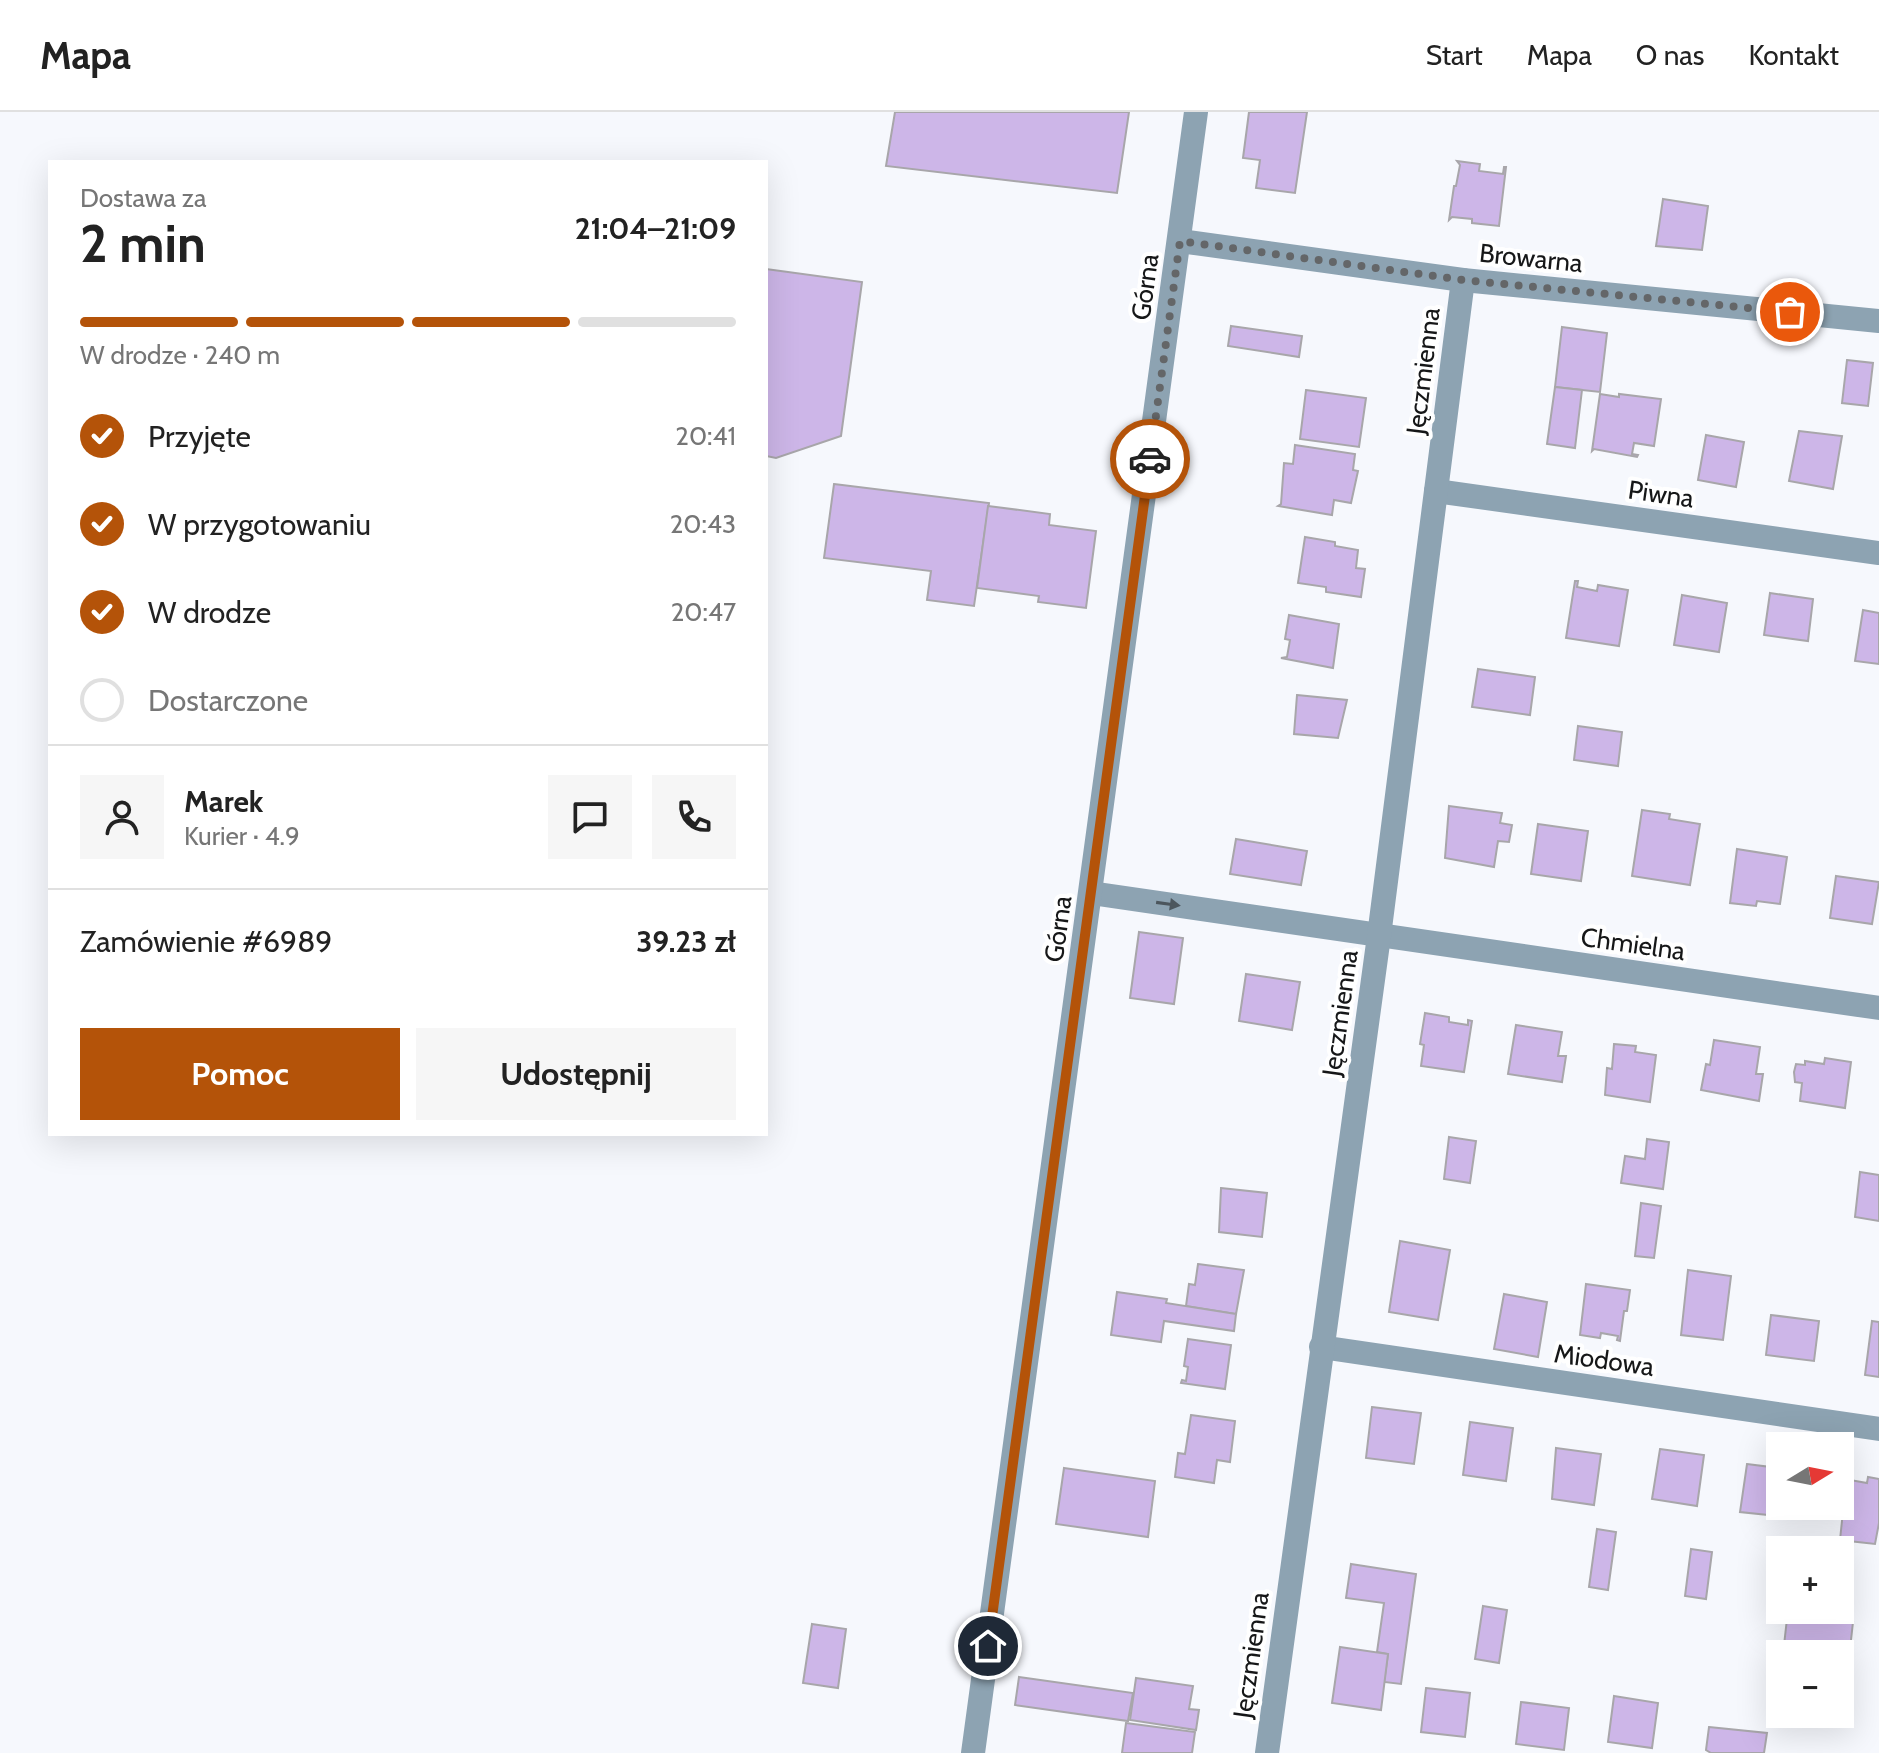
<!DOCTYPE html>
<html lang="pl">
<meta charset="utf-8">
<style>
:root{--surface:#fff;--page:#f6f6f6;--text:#222;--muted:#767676;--line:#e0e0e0;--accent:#b45309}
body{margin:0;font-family:Cabin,sans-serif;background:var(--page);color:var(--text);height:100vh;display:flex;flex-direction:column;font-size:30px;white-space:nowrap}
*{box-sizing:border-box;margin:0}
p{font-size:26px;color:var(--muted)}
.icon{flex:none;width:44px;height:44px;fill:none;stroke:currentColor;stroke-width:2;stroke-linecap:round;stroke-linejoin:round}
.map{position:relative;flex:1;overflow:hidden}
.drawer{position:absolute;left:48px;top:48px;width:720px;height:976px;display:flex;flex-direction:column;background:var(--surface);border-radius:0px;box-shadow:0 8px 32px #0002}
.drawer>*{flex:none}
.needle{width:52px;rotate:80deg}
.buttons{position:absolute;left:1766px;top:1320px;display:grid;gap:16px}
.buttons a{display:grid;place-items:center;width:88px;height:88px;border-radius:0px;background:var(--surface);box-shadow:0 8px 32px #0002;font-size:40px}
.pin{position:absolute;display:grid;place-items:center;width:68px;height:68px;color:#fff;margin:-34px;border:4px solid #fff;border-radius:50%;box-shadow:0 2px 8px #0007}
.courier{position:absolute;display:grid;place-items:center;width:80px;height:80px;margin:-40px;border:6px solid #b45309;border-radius:50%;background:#fff;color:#222;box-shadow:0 2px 10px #0007}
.headline em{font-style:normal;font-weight:700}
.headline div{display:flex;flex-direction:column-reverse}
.headline{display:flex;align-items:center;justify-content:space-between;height:136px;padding:0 32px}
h1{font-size:52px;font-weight:700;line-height:60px}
.bar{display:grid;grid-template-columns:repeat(4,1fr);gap:12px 8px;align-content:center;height:96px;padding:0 32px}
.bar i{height:10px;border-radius:6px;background:var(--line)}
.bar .active{background:var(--accent)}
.bar p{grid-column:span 4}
.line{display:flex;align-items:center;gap:20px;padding:0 32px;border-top:2px solid var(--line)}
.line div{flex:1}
.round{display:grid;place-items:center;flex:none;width:84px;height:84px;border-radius:0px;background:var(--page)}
ol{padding:0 32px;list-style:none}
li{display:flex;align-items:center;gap:24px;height:88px}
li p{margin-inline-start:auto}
li .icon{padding:8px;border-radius:50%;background:var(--accent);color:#fff;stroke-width:4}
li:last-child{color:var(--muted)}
li i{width:44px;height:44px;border:4px solid var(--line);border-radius:50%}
.action{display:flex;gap:16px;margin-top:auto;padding:16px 32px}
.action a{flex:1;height:92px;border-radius:0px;background:var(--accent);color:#fff;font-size:32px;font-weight:700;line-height:92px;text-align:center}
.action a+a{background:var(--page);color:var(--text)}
header{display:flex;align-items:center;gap:48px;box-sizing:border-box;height:112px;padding:0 40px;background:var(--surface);border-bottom:2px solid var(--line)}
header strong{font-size:38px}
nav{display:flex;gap:44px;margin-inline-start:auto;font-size:28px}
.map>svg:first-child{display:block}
</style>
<header>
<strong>Mapa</strong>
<nav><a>Start</a><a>Mapa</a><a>O nas</a><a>Kontakt</a></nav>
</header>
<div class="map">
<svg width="1879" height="1641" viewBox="0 0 1879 1641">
<rect width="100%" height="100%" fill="#f6f8fd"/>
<g fill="#cdb6e8" stroke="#a8a6aa" stroke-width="2">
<polygon points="895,0 1129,0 1117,81 886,54"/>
<polygon points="1249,0 1307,0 1295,81 1256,76 1260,48 1243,46"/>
<polygon points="1457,49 1480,52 1479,59 1503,62 1504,55 1506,55 1499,114 1472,111 1472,107 1452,105 1449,108 1454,74 1456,74 1460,53"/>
<polygon points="1663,87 1708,94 1702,138 1656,134"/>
<polygon points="766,157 862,170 841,324 776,346 766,344"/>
<polygon points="1231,214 1302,224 1299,245 1228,234"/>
<polygon points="1562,215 1607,221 1600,280 1555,275"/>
<polygon points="1847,248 1873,251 1868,294 1842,291"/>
<polygon points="1555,275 1582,278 1575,336 1547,332"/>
<polygon points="1306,278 1366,286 1359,335 1300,327"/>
<polygon points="1600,282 1619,285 1619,282 1661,287 1654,334 1634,331 1632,342 1638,343 1637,345 1594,337 1592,339"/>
<polygon points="1799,319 1842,324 1833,377 1789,369"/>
<polygon points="1706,323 1744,330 1736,375 1698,368"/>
<polygon points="1295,333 1355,342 1353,358 1358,359 1351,391 1334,388 1332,403 1278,394 1281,392 1284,351 1293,352"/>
<polygon points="834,372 989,391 974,494 927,488 931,459 824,446"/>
<polygon points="988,394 1050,402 1049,413 1096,419 1086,496 1038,490 1039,484 977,476"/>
<polygon points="1305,425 1335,430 1335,434 1358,438 1356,456 1365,457 1361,485 1326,480 1326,475 1298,471"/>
<polygon points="1575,469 1578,469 1577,475 1597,479 1598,473 1628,478 1619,534 1566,526"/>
<polygon points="1770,481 1813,487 1808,529 1764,523"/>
<polygon points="1682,483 1727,491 1719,540 1674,533"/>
<polygon points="1863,498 1879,501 1879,552 1855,549"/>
<polygon points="1289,503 1339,512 1333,556 1281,546 1287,545 1290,528 1285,527"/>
<polygon points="1478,557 1535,565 1530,603 1472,595"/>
<polygon points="1297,583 1347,588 1338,626 1294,622"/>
<polygon points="1578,614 1622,620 1618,654 1574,648"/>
<polygon points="1449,694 1502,701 1500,711 1512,713 1509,730 1498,729 1494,755 1445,746"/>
<polygon points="1642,698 1670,702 1669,707 1700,712 1690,773 1632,764"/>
<polygon points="1538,712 1588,719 1581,769 1531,762"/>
<polygon points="1236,727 1307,739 1301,773 1230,762"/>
<polygon points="1737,737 1787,745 1780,792 1757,789 1756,794 1730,791"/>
<polygon points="1836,764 1879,770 1872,812 1830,806"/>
<polygon points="1139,820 1183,826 1174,892 1130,886"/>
<polygon points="1246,862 1300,870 1292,918 1239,909"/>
<polygon points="1425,901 1449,905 1449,910 1468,913 1468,908 1472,909 1464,960 1421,954 1424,933 1420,932"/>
<polygon points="1516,913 1562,920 1558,944 1566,944 1562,970 1508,962"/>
<polygon points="1714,928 1760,935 1756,962 1763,962 1759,989 1701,978 1706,952 1710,953"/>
<polygon points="1614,932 1636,934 1635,940 1656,943 1650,990 1605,983 1607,956 1612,957"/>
<polygon points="1825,946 1851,950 1845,996 1800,989 1802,971 1795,970 1794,960 1796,952 1805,953 1805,949 1824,952"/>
<polygon points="1449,1025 1476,1029 1470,1071 1444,1067"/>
<polygon points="1647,1027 1669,1030 1663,1077 1621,1071 1625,1044 1645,1047"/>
<polygon points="1860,1060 1879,1063 1879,1109 1855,1105"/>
<polygon points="1221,1076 1267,1081 1262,1125 1219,1120"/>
<polygon points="1641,1091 1661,1094 1654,1146 1635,1144"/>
<polygon points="1400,1129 1450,1138 1438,1208 1389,1200"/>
<polygon points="1198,1152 1244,1158 1236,1202 1186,1194 1189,1172 1195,1173"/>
<polygon points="1688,1158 1731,1164 1723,1228 1681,1223"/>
<polygon points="1586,1172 1630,1178 1627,1199 1624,1199 1620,1229 1617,1228 1618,1224 1601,1221 1600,1226 1580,1223"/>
<polygon points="1117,1180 1167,1187 1166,1191 1236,1202 1234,1219 1164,1209 1161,1230 1111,1223"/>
<polygon points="1504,1182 1547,1190 1538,1245 1494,1237"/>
<polygon points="1771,1203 1819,1209 1814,1249 1766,1243"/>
<polygon points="1872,1209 1879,1210 1879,1265 1865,1263"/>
<polygon points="1188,1227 1231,1233 1225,1277 1181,1271 1182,1268 1186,1269 1188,1255 1184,1254"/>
<polygon points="1372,1295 1421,1301 1414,1352 1366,1346"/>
<polygon points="1191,1303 1235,1309 1230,1350 1217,1348 1214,1371 1175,1365 1178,1341 1185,1342"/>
<polygon points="1470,1310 1513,1316 1506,1369 1463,1363"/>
<polygon points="1556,1336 1601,1342 1594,1393 1552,1387"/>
<polygon points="1660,1337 1704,1343 1697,1394 1652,1387"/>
<polygon points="1747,1352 1771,1355 1771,1352 1780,1353 1780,1394 1799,1394 1798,1406 1740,1400"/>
<polygon points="1064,1356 1155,1369 1148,1425 1056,1412"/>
<polygon points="1847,1361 1851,1362 1850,1368 1867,1371 1868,1365 1879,1367 1879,1411 1875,1432 1840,1428"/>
<polygon points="1597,1417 1616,1420 1608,1478 1589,1475"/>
<polygon points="1691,1437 1712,1440 1706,1487 1685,1484"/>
<polygon points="1351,1452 1416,1462 1401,1572 1384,1570 1388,1542 1377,1540 1384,1491 1346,1486"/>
<polygon points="1483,1494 1507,1498 1499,1551 1475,1547"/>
<polygon points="1788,1498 1823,1498 1822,1507 1853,1510 1848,1555 1840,1554 1840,1542 1783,1542"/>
<polygon points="812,1512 846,1517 838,1576 803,1571"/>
<polygon points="1340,1535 1388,1542 1381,1598 1332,1591"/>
<polygon points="1019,1565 1133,1581 1128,1609 1015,1593"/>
<polygon points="1136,1566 1193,1574 1189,1597 1199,1598 1196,1618 1130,1608"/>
<polygon points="1426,1576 1470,1581 1465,1625 1421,1620"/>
<polygon points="1614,1584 1658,1591 1652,1636 1608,1630"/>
<polygon points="1521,1590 1569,1596 1564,1638 1516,1632"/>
<polygon points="1126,1611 1195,1620 1192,1641 1122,1641"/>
<polygon points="1709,1615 1767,1621 1764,1641 1711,1641 1706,1638"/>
</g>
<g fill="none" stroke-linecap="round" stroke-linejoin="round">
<g stroke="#8da3b2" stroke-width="24">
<polyline points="1180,129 1463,168 1879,209"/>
<polyline points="1436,379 1879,441"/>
<polyline points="1091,781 1879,896"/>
<polyline points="1321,1235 1879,1317"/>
<polyline points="973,1641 1196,0"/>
<polyline points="1267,1641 1379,824 1463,168"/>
</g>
</g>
<defs><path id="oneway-solid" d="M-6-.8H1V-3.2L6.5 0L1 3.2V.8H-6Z" transform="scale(2)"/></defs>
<use fill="#4c565d" href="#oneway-solid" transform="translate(1168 792) rotate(8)"/>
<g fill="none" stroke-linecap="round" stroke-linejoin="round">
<polyline stroke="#646668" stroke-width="8" stroke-dasharray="0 14.4" points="1150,347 1180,129 1463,168 1790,200"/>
<polyline stroke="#b45309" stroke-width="10" points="988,1534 1150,347"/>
</g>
<g text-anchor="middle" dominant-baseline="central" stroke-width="8" stroke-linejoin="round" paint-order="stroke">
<g font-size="26" fill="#161718" stroke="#fff">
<text transform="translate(1531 146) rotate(6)">Browarna</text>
<text transform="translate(1145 175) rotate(-82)">Górna</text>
<text transform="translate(1423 259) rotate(-83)">Jęczmienna</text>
<text transform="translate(1661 382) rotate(8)">Piwna</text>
<text transform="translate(1058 817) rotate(-82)">Górna</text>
<text transform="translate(1633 832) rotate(8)">Chmielna</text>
<text transform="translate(1340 901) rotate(-82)">Jęczmienna</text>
<text transform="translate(1604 1248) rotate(8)">Miodowa</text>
<text transform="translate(1251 1543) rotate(-82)">Jęczmienna</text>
</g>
</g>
</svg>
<div class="buttons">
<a><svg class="needle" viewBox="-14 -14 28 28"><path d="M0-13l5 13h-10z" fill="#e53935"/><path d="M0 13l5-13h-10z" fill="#767676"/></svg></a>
<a>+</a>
<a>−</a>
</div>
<div class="pin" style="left:1790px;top:200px;background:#ea580c"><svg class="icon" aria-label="bag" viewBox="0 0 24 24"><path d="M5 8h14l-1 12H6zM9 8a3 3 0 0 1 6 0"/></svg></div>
<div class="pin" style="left:988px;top:1534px;background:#1f2937"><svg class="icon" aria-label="home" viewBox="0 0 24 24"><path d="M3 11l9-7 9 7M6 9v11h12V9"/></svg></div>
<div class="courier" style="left:1150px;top:347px"><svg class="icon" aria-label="car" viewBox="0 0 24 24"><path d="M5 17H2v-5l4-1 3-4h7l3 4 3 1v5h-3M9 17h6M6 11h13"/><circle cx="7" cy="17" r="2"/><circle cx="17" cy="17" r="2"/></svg></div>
<section class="drawer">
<div class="headline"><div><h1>2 min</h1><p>Dostawa za</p></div><em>21:04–21:09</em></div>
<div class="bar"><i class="active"></i><i class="active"></i><i class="active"></i><i></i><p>W drodze · 240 m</p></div>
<ol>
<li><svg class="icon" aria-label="check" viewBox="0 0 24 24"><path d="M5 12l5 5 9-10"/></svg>Przyjęte<p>20:41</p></li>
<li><svg class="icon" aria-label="check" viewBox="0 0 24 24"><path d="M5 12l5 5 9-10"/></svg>W przygotowaniu<p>20:43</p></li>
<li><svg class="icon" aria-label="check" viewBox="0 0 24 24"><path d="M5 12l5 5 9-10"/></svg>W drodze<p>20:47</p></li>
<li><i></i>Dostarczone</li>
</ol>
<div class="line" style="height:144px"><a class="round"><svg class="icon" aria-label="person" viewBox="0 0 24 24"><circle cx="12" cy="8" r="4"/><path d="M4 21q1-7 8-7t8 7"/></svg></a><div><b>Marek</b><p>Kurier · 4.9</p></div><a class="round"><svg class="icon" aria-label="chat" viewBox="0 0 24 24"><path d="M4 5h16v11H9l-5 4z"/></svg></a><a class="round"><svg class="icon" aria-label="phone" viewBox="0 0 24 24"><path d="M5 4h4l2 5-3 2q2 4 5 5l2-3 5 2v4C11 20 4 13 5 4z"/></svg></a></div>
<div class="line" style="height:104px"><div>Zamówienie #6989</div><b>39.23 zł</b></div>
<div class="action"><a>Pomoc</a><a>Udostępnij</a></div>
</section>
</div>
